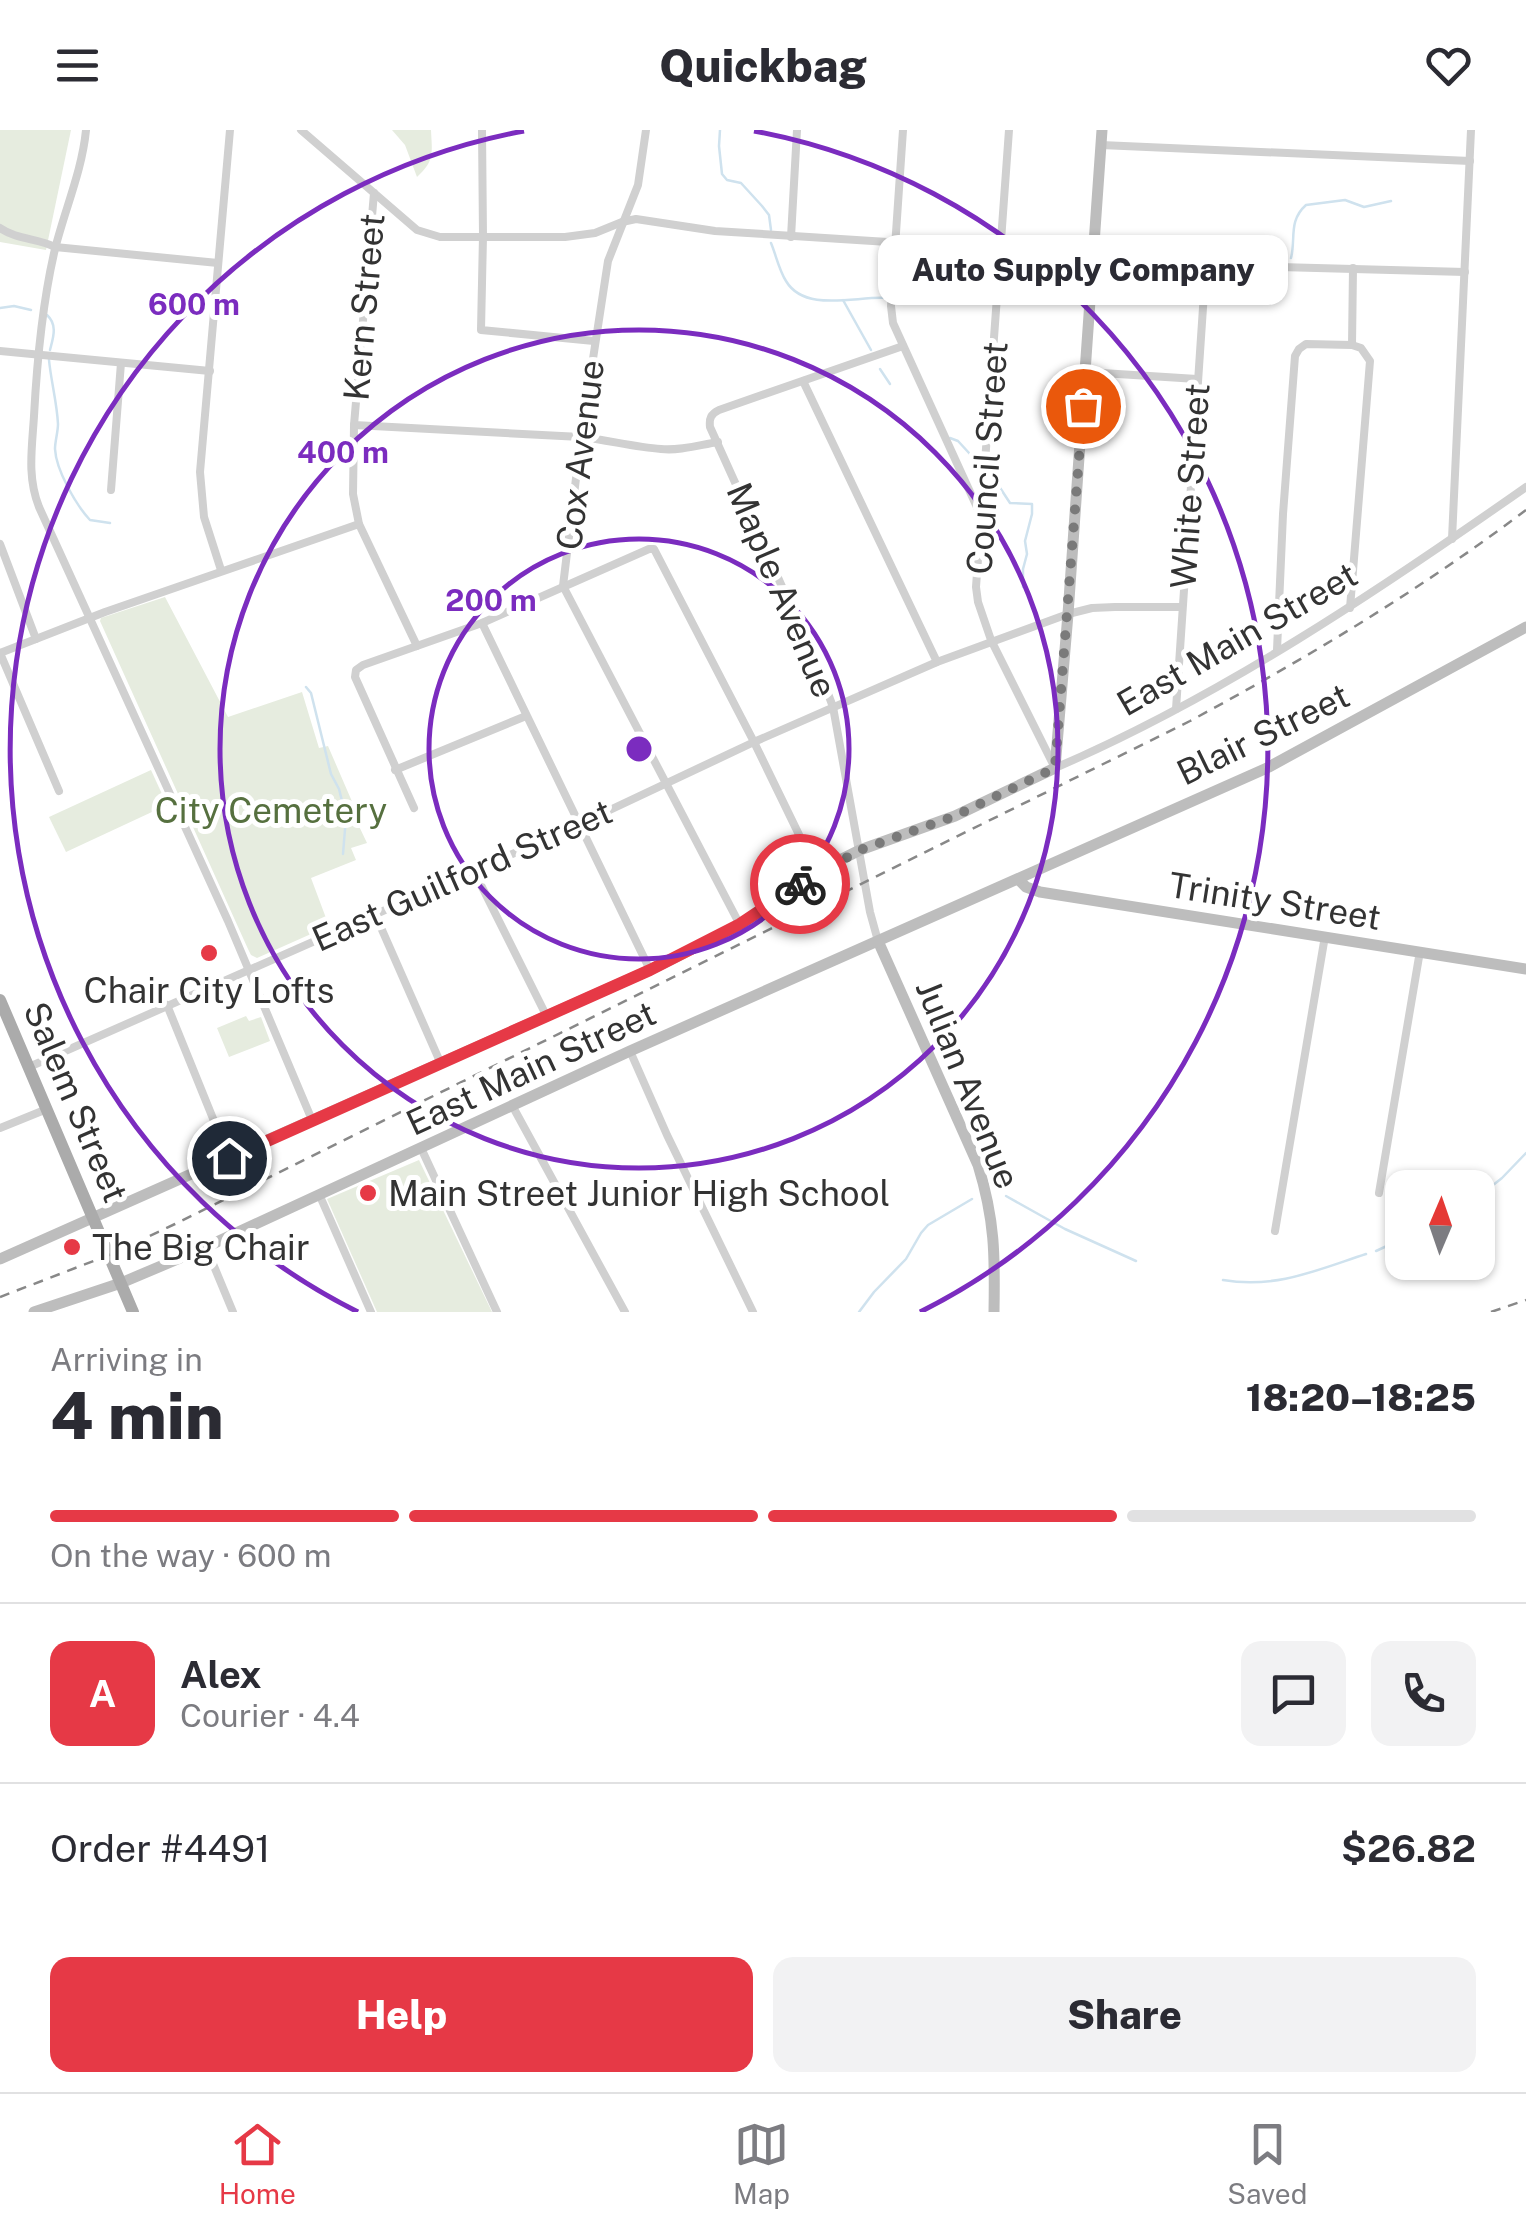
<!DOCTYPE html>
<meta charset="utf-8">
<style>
:root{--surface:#fff;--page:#f2f2f3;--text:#2b2b33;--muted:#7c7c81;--line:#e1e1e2;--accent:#e63946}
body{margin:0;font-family:"Public Sans",sans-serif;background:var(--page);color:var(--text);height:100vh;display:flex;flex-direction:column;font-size:38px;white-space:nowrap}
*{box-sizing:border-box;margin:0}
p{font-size:32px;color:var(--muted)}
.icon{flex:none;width:55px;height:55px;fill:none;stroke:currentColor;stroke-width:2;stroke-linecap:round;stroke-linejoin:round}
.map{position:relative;height:1182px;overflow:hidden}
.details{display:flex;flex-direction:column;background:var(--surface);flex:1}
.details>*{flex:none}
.needle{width:65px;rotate:2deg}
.controls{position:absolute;left:1385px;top:1040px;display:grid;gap:20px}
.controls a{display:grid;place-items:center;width:110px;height:110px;border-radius:20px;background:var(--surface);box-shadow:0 2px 8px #0004;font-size:50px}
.pin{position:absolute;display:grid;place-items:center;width:85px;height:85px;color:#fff;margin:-42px;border:5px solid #fff;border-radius:50%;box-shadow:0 2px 10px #0007}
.courier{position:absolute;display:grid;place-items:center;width:100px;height:100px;margin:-50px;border:8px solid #e63946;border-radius:50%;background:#fff;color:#222;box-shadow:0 2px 12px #0007}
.bubble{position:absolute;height:70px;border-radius:20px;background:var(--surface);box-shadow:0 2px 8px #0004;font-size:32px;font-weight:800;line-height:70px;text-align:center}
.head em{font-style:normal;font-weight:800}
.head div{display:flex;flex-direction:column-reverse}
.head{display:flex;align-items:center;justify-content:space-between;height:170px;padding:0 50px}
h1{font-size:65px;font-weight:800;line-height:75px}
.bar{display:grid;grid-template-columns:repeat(4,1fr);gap:15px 10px;align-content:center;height:120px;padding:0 50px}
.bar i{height:12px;border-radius:8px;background:var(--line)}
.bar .active{background:var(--accent)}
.bar p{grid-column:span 4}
.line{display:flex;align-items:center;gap:25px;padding:0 50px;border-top:2px solid var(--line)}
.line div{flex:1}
.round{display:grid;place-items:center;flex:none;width:105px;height:105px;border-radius:20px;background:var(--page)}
.primary-button{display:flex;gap:20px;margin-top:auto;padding:20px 50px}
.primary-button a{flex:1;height:115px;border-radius:20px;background:var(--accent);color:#fff;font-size:40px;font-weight:800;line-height:115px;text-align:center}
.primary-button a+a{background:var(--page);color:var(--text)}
header{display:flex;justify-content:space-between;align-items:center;height:130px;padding:0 50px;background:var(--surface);font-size:45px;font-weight:800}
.tab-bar{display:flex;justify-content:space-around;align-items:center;height:140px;border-top:2px solid var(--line);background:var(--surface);font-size:28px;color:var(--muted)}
.tab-bar a{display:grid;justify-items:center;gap:5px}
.tab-bar .active{color:var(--accent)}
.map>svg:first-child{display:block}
</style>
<header><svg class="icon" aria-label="menu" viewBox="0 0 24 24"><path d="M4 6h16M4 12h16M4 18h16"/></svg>Quickbag<svg class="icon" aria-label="heart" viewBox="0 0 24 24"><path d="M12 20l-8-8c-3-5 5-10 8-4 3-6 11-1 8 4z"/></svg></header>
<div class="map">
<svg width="1526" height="1182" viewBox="0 0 1526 1182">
<rect width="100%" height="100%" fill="#fff"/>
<g fill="#e6ecdf">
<polygon points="0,0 71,0 46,120 0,112"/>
<path d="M 392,0 L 431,0 C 432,22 435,31 417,47 L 405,15 Z"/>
<polygon points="165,467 228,587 302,562 319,618 328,616 360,690 357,692 367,713 351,718 356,730 311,748 329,796 257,828 251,825 248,819 100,491 101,488"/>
<polygon points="151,640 167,675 66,722 49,687"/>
<polygon points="246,886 249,891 261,887 270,911 229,927 217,898"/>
<polygon points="419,1030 492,1182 377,1182 327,1069"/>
</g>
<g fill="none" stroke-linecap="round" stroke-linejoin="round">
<g stroke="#cfe2ee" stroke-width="2.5">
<polyline points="720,0 719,16 722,44 727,50 741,53 762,76 769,85 771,100"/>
<path d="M 771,113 C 776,125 779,140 786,151 C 805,183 856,166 886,168"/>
<path d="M 1291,128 C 1296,109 1288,91 1306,75 L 1345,70 L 1364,77 L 1391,71"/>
<polyline points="1209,157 1259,162 1264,161 1267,147 1275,140"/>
<polyline points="1160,163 1180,156 1200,157"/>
<polyline points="900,169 965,173 979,168 992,168"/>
<polyline points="843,170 871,220"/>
<polyline points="0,178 14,176 31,180"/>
<path d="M 47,185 C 58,195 53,208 50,220"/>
<path d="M 49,230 C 51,251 57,273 58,294 C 58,302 55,311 55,319 C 56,340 76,375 90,390 L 110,393"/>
<polyline points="880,239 890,254"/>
<polyline points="950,308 958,311 981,336"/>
<polyline points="991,344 1010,373 1032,374 1032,384 1025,411 1027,424 1023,439 1023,457"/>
<polyline points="306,557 311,563 331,644 339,659 346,687 343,724"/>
<polyline points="1006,1066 1065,1099 1136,1131"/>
<polyline points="1478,1067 1502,1048 1526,1023"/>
<polyline points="1376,1121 1402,1109"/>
<path d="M 1223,1150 C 1276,1159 1317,1140 1366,1124"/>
<polyline points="859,1182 874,1162 906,1129 921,1103 928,1095 972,1069"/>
</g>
<g stroke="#d0d0d0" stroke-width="8">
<path d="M 86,0 C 82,41 65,79 55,119 C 42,174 37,230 34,286 C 32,318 27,347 39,377 L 228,791 L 312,990"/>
<polyline points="301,0 417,100 440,107 565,107 595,103 622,92 636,89 715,101 1078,124 1102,132 1465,142"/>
<polyline points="482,0 483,106 481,200 594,211"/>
<polyline points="646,0 638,55 608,131 581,307 563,456 740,795"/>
<polyline points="903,0 891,176 893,193 981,386"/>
<path d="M 1009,0 L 976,457 L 978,472 L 991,510 L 1055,638 C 1222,566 1378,461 1526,357"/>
<polyline points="1101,15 1470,31"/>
<polyline points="374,63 354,295 353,364 359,394 417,516"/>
<path d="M 0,98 C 17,110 38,108 55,117 L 218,133"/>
<polyline points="791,107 797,0"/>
<polyline points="1352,215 1353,138"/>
<polyline points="0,221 210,241"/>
<polyline points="1086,242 1197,249"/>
<polyline points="803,251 937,532"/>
<path d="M 354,295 L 581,307 C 608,310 634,317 661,319 C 680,321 699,315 718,312"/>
<polyline points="111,360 121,233"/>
<polyline points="1452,409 1471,0"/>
<polyline points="0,414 36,509"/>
<polyline points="221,440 204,387 200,342 230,0"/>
<polyline points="482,493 650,840"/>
<polyline points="1277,520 1283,384 1295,226 1299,219 1306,214 1352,215 1361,218 1370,231 1350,478"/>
<polyline points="0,523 105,482 359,394"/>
<polyline points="0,523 59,661"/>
<polyline points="1176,579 1206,133"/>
<polyline points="395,640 526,586"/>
<polyline points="414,678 355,547 356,540 363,535 482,493 649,419 654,419 754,612 805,717"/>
<polyline points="474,741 547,887"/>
<polyline points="375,784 441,934"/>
<path d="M 878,811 L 870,782 L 833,577 L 817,534 L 710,297 C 709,288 711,284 719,280 L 903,216"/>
<polyline points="167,875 229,1028"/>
<polyline points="630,921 667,1005 753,1182"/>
<polyline points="29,937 578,695 754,612 937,532 1068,484 1092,478 1115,477 1182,477"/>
<polyline points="513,977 625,1182"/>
<polyline points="0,998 47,979"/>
<polyline points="421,1018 497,1182"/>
<polyline points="1379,1063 1420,821"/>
<polyline points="319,1064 371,1182"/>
<polyline points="1275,1101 1325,806"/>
<polyline points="206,1117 233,1182"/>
</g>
<g stroke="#bdbdbd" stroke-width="11">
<polyline points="1019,750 1026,757 1040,762 1526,839"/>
<path d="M 878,811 L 978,1035 C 995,1090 995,1126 994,1182"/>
<polyline points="0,1129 650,840 740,795 826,737 860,720 955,686 1055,638 1068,484 1102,0"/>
<polyline points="34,1182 121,1153 206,1117 630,921 1267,638 1526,497"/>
</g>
<polyline stroke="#ababab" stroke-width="12" points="0,870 133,1182"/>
<g stroke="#888" stroke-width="2.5" stroke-dasharray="10 8" stroke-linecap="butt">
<path d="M 0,1167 L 109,1125 L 175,1094 L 1190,591 C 1307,528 1420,460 1526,380"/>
<polyline points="1491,1182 1526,1170"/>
</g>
</g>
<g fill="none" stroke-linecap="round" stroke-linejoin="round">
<polyline stroke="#7a7a7a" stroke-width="10" stroke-dasharray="0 18" points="800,754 860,720 955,686 1055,638 1083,276"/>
<polyline stroke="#e63946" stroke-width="12" points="229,1028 650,840 740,794 800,754"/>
</g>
<g fill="none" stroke="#7b2cbf" stroke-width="5">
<circle cx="639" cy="619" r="210"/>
<circle cx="639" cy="619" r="419"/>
<path d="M358 1182A629 629 0 0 1 524 1M754 1A629 629 0 0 1 920 1182"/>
</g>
<g fill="#e63946" stroke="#fff" stroke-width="4">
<circle cx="209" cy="823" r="10"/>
<circle cx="368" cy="1063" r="10"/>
<circle cx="72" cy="1117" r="10"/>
</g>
<g text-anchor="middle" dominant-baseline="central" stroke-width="10" stroke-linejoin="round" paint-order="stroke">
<g font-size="35" fill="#333" stroke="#fff">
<text transform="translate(364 177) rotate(-85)">Kern Street</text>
<text transform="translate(580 325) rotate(-83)">Cox Avenue</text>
<text transform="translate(987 328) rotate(-86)">Council Street</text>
<text transform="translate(1190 356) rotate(-86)">White Street</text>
<text transform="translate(782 460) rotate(67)">Maple Avenue</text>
<text transform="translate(1237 509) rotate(-30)">East Main Street</text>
<text transform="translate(1263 604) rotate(-26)">Blair Street</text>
<text transform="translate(462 745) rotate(-24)">East Guilford Street</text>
<text transform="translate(1275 771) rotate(9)">Trinity Street</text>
<text transform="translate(531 938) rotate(-25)">East Main Street</text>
<text transform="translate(968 954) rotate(68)">Julian Avenue</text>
<text transform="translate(76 972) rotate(67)">Salem Street</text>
</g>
<g font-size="35" fill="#56703f" stroke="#fff">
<text x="271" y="680">City Cemetery</text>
</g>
<g font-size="35" fill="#333" stroke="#fff" text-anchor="start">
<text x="209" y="860" text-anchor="middle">Chair City Lofts</text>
<text x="388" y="1063">Main Street Junior High School</text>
<text x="92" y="1117">The Big Chair</text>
</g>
</g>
<circle cx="639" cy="619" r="15" fill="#7b2cbf" stroke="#fff" stroke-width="5"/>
<g font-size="30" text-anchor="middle" font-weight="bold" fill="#7b2cbf" stroke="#fff" stroke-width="10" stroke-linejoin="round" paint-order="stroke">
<text x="194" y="185">600 m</text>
<text x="343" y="333">400 m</text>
<text x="491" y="481">200 m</text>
</g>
</svg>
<div class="controls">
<a><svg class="needle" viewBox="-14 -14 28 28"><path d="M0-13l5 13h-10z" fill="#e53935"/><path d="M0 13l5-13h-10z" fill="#7c7c81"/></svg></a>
</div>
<div class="pin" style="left:1083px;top:276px;background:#ea580c"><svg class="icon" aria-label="bag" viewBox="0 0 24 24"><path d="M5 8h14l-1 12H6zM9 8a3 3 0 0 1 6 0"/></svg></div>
<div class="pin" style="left:229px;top:1028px;background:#1f2937"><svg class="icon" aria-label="home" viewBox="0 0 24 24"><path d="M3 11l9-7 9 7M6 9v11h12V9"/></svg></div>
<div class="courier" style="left:800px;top:754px"><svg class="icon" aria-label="bike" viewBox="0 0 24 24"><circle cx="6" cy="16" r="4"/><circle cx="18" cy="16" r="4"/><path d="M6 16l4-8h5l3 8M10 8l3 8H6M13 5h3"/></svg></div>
<div class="bubble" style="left:878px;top:105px;width:410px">Auto Supply Company</div>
</div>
<section class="details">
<div class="head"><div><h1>4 min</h1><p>Arriving in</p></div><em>18:20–18:25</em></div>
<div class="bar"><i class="active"></i><i class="active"></i><i class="active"></i><i></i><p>On the way · 600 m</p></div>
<div class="line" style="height:180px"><b class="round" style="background:var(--accent);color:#fff">A</b><div><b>Alex</b><p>Courier · 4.4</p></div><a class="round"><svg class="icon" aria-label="chat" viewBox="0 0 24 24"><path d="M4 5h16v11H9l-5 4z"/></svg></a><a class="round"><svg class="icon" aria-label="phone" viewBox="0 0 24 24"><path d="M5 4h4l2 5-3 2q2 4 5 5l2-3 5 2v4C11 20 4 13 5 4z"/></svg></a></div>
<div class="line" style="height:130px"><div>Order #4491</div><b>$26.82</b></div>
<div class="primary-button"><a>Help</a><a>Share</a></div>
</section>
<nav class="tab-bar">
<a class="active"><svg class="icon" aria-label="home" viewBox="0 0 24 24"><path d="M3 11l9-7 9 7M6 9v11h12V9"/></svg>Home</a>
<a><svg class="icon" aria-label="map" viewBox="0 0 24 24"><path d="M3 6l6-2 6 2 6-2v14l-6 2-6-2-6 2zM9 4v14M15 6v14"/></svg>Map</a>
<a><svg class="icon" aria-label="saved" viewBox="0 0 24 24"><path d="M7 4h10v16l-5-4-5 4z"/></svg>Saved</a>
</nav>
